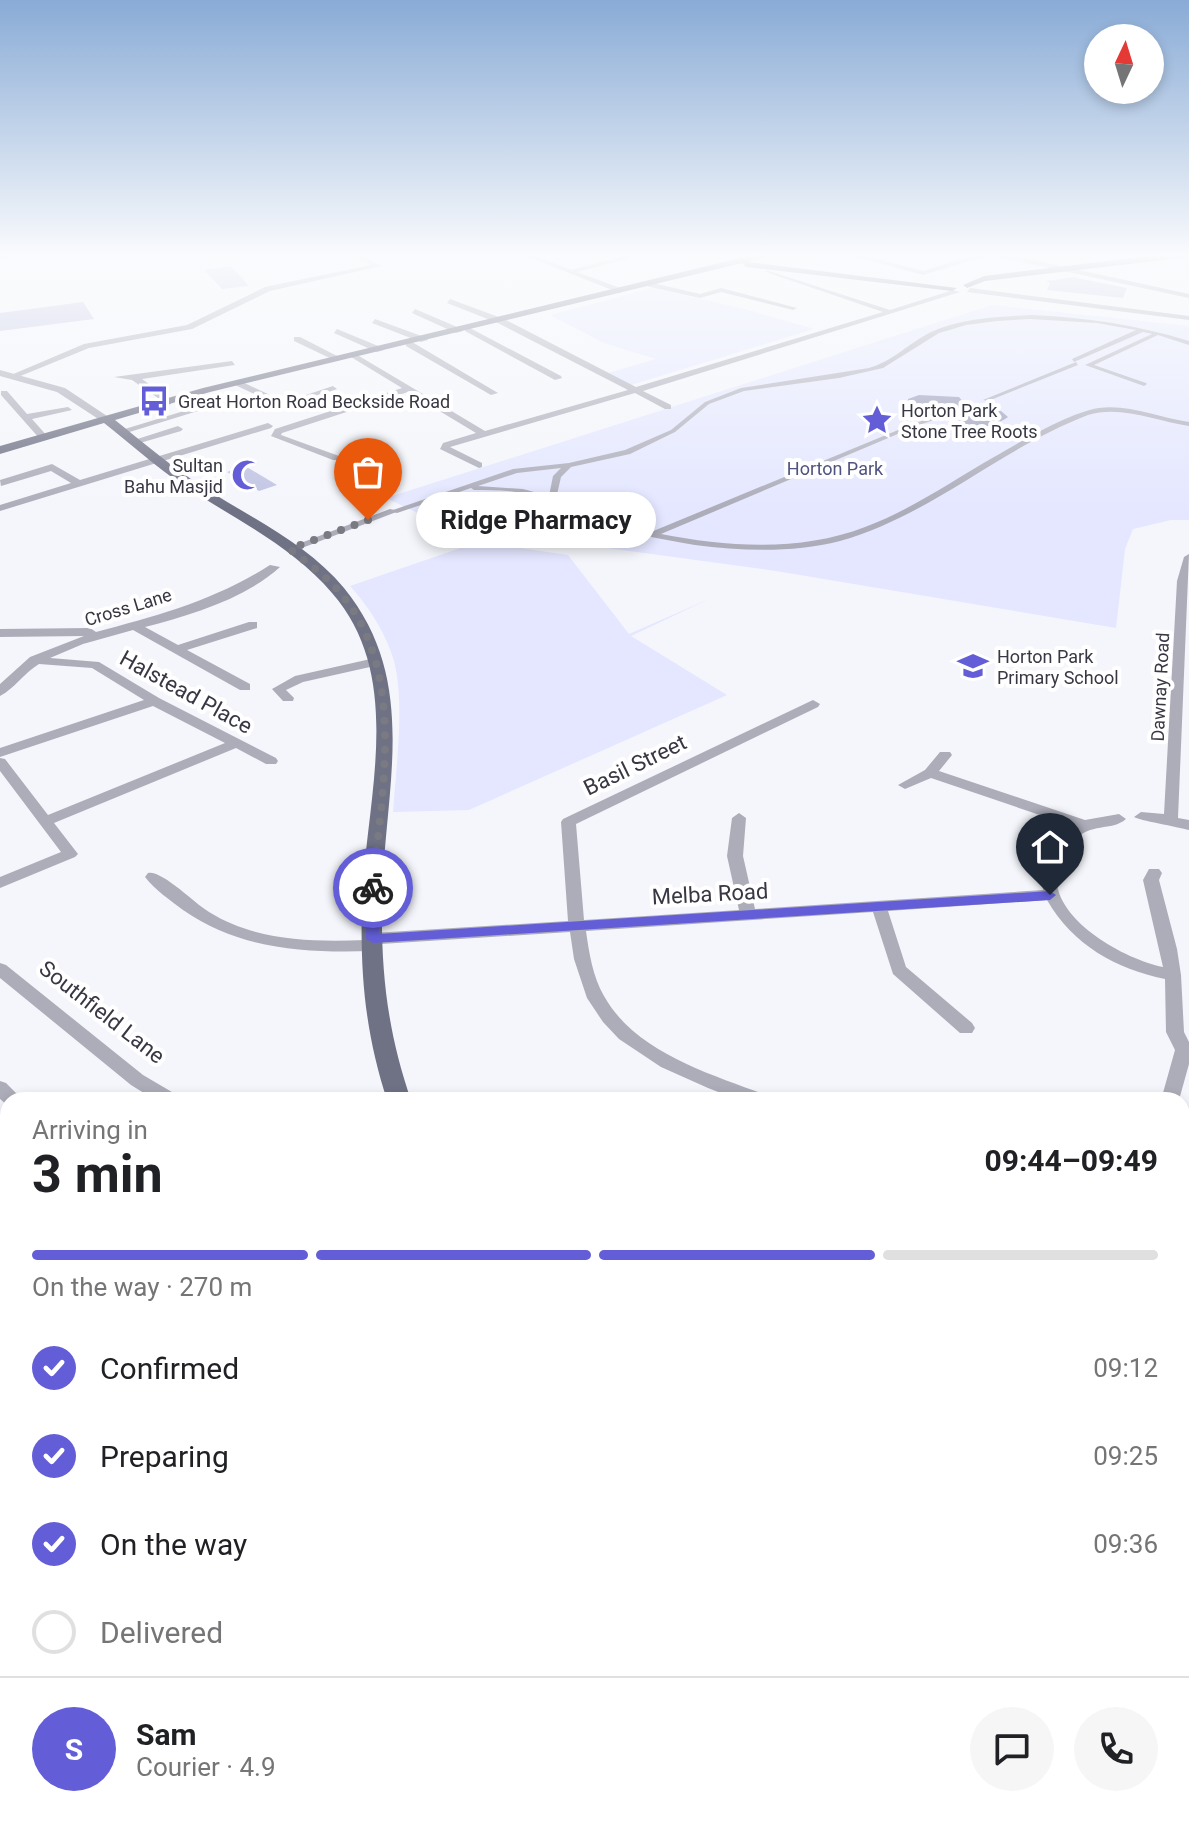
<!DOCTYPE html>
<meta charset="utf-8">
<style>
:root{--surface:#fff;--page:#f6f6f6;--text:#202124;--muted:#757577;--line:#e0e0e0;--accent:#635ed7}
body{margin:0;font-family:Roboto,sans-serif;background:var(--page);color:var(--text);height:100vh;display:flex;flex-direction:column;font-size:30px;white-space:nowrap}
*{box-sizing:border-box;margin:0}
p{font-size:26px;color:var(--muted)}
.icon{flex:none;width:44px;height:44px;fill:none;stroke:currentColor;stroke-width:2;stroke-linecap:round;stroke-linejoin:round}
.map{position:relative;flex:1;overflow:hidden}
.drawer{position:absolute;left:0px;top:1092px;width:1190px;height:744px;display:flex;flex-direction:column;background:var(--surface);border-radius:24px 24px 0 0;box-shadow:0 4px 12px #0003}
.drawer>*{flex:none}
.needle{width:52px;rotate:4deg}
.fabs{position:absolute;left:1084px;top:24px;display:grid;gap:16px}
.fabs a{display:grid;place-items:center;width:80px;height:80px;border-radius:50%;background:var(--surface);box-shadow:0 4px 12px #0003;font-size:40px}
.pin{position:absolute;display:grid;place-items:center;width:68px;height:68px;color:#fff;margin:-82px -34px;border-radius:50% 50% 50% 0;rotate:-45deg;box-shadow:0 0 8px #0007}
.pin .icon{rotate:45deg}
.courier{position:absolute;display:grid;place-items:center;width:80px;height:80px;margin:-40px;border:6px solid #635ed7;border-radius:50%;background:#fff;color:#222;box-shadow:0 2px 10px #0007}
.bubble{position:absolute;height:56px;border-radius:28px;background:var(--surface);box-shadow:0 4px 12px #0003;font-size:26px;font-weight:700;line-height:56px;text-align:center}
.head em{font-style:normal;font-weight:700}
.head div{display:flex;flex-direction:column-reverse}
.head{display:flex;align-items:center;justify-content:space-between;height:136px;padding:0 32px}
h1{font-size:52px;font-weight:700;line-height:60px}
.bar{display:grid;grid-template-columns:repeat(4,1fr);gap:12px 8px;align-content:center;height:96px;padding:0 32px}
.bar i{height:10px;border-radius:6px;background:var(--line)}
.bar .current{background:var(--accent)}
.bar p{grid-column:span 4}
.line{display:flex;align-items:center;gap:20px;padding:0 32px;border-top:2px solid var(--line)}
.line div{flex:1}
.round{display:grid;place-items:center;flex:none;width:84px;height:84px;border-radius:42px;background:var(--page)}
ol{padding:0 32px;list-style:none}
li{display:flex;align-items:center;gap:24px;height:88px}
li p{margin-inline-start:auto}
li .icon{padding:8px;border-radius:50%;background:var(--accent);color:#fff;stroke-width:4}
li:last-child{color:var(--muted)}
li i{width:44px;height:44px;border:4px solid var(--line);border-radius:50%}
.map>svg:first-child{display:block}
</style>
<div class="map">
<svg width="1189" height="1836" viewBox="0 0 1189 1836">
<rect width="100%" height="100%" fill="#f5f6fb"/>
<g fill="#e4e7ff">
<polygon points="653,288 745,309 814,329 631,385 608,373 656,359 604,343 550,315"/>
<polygon points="992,305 1189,326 1189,520 1171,520 1133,529 1125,549 1116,628 776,571 445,526 386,498"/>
<path d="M 478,542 L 568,555 L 629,634 L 709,599 L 631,636 L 727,695 L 469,810 L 393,812 C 396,768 405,703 394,661 C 386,633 369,607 350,586 Z"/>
<polygon points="1182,1646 1189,1651 1189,1744 1182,1739"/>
<polygon points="551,1828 1036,1828 1033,1836 561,1836"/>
</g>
<path fill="#9b9ebb" d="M 919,395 L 959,397 L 971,411 L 1001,411 L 1008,417 C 996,426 972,432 958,424 L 961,417 C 944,404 925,413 908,403 L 908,399 Z"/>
<g fill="#c1c4e3">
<polygon points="231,266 249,286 222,289 204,270"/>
<polygon points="1075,277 1082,279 1127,288 1123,298 1047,290 1050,283 1046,281"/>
<polygon points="83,302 94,319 0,331 0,313"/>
<polygon points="245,466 277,485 259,491 227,472"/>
</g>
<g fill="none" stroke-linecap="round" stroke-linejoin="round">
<g fill="#acadb9" fill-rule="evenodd">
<path d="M 1030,315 C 1085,317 1137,325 1189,341 L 1189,345 L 1158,335 L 1094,365 L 1146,383 L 1147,384 L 1144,386 L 1085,365 L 1152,334 L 1143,332 L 1074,362 L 1072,359 L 1136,330 L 1097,323 L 1030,319 L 997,321 L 966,325 L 939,333 L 883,368 L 839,378 L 744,391 L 709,404 L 675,432 L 630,454 L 571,467 L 561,477 L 556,499 L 592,516 L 651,532 L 915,423 L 975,404 L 975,406 L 919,425 L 661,534 C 727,547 801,552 865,527 C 911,510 952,481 994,457 C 1022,441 1068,413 1099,408 C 1129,404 1160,418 1189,422 L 1189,426 C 1156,421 1121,405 1088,415 C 1001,448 930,516 840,541 C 794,553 742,551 695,545 C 660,539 624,532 589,521 C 572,515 557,504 540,498 C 519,490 496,490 474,490 L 471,488 L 397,513 L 390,511 L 513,469 L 569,463 L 625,450 L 671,430 L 705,402 L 741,388 L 869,368 C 893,361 908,344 929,333 C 960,318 997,317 1030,315 ZM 561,468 L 553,476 L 549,496 L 523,489 L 478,486 L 517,473 Z"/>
<polygon points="1076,362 1078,365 988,401 983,400"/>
</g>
<g fill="#acadb9" fill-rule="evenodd">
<polygon points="29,253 26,255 0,258 0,254"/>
<polygon points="347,253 356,253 381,266 270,291 192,329 89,348 18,377 11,375 84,344 187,325 265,287 371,265"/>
<polygon points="518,253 528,253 571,270 636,253 645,254 577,272 623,289 620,293"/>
<polygon points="843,253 855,253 923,271 980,253 1001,253 1189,294 1189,298 989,255 923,275"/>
<polygon points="766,270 890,310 953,290 960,292 643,391 671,405 671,409 665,409 635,393 450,447 482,463 482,467 479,468 440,449 443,443 476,433 408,392 282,433 281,435 339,456 339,460 333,460 271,436 275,429 402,388 351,357 354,353 485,431 628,390 498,323 447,303 450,299 504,319 636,387 883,312 766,272"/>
<polygon points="649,282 700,294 721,288 797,308 793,310 721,292 700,298 646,286"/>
<polygon points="970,288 1189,316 1189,320 967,292"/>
<polygon points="415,309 462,329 463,331 456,333 412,313"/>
<polygon points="375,319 427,338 428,340 421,342 372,323"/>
<polygon points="468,327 561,376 562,378 555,380 465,331"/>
<polygon points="337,329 383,348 384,350 377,352 334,333"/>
<polygon points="294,337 300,337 343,359 336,361 294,341"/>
<polygon points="406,342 412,342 498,393 491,395 406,346"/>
<polygon points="232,361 235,365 142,379 171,400 171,404 168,405 132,380 114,377"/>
<polygon points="238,380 285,402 333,386 337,389 284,408 235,385 234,383"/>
<polygon points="1,391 7,391 27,414 68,407 72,410 32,419 48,437 40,439 1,395"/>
<polygon points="220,400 227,402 123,434 115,432"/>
<polygon points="268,423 273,426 271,428 0,511 0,505 71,483 51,471 1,486 0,480 52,464 80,480"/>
<polygon points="178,426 183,429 181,431 133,445 128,442"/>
<polygon points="390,509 399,511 294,551 285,549"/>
<path d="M 1189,554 L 1178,818 L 1189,820 L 1189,830 C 1178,827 1138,820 1134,817 L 1141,812 L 1164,814 L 1177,581 L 1184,557 Z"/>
<path d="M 270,565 L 280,567 C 245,599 190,615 145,627 L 178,645 L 249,622 L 257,622 L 257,628 L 187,650 L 250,684 L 250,690 L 240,690 L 133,630 L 83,644 L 50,658 L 99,662 L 159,698 L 276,758 L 278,761 L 276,764 L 266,764 L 236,748 L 54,823 L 78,854 L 75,857 L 0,888 L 0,877 L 61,852 L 0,771 L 0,758 L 5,759 L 48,815 L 225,743 L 153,706 L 0,757 L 0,748 L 144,700 L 92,668 L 39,664 C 24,673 14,689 0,696 L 0,684 L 30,657 L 84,636 L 0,637 L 0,629 L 90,628 L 96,632 C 157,616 216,600 270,565 Z"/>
<polygon points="375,658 379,659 379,665 303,682 286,690 294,698 293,701 283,701 272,689 295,676"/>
<path d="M 813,700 L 820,704 L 818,707 L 576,824 L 584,920 L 739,910 L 727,856 L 732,818 L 739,813 L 746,818 L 743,856 L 755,909 L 1043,890 C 1037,865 1053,841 1072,826 L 931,778 L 905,789 L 898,785 L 925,770 L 940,752 L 950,752 L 952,755 L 939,771 L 1085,820 L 1119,814 L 1126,819 C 1111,832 1091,821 1071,843 C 1020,901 1115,957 1163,967 L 1143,880 L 1149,869 L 1159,869 L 1162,873 L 1159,880 L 1177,949 L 1181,975 L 1184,1032 L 1189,1042 L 1189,1064 L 1179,1100 L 1161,1100 L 1175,1050 L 1166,1032 L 1165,979 C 1116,969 1073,945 1047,900 L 888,911 L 906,967 L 972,1023 L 975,1028 L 972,1033 L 960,1033 L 893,974 L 873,912 L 586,931 C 589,953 593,977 604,996 C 635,1052 710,1074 766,1095 L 768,1100 L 739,1100 L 708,1088 L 661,1067 L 619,1039 L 603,1022 L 587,998 L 574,959 L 570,932 L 381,944 L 379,949 L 373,951 C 305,953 241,950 183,910 C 170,900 155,890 145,877 L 148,873 C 162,870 194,903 209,912 C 256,941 311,942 365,940 L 367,935 L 373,933 L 568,921 L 561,822 L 563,819 Z"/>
<polygon points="0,963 6,965 143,1075 177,1095 179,1100 155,1100 131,1085 0,978"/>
<polygon points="0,1081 6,1083 23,1100 8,1100 7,1105 0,1099"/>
<polygon points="1182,1135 1189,1138 1189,1154 1182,1151"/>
<polygon points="1182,1326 1189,1329 1189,1349 1182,1346"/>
<polygon points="8,1398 8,1424 0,1427 0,1401"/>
<polygon points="0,1444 8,1448 8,1475 0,1471"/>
</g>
<polygon fill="#acadb9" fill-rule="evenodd" points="0,370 65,388 113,420 103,422 57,392 0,376"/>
<g fill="#6f7185" fill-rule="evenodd">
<path d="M 761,253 L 777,253 L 748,262 L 957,288 L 952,291 L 746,267 L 742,263 L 210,392 L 115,420 C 140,440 165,461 191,479 C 242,514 304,540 344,588 C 422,684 383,793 382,904 C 381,975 388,1033 411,1100 L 387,1100 C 365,1032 360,974 362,903 C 365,802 407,679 332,593 C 293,547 235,519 186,487 C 157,468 131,444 104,423 L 0,454 L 0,446 L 203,388 Z"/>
<polygon points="1173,253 1189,253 1189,257 985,281 967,288 963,285 984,276"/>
<polygon points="1182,1482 1189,1485 1189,1515 1182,1512"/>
</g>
</g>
<linearGradient id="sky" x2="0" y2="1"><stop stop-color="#89abd6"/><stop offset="0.5" stop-color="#fafbfd"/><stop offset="1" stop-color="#fafbfd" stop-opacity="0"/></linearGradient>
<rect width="1189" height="510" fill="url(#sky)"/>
<polygon fill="#635ed7" points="373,884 379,888 379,934 1050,891 1056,895 1050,900 373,943 366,939 367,888"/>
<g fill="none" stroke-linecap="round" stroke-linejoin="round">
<path stroke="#7a7a83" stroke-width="8" stroke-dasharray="0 14.4" d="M 368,520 L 290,549 C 305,561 322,573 336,588 C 409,668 381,791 373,888"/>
</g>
<defs>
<g id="bus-bare" transform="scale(2.4)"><path d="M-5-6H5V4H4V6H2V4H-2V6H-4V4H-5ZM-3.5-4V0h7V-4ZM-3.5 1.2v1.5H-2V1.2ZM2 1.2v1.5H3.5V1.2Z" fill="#635ed7" stroke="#fff" stroke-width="2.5" paint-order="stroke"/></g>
<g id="sight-bare" transform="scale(2.4)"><path d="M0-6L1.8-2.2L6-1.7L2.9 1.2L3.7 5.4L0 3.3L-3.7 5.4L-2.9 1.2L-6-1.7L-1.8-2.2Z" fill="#635ed7" stroke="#fff" stroke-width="2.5" paint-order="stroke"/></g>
<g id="mosque-bare" transform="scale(2.4)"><path d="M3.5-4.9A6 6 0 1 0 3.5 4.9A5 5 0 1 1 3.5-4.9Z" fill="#635ed7" stroke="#fff" stroke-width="2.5" paint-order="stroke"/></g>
<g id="school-bare" transform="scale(2.4)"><path d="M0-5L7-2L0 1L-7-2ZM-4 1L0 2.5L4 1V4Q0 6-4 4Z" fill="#635ed7" stroke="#fff" stroke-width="2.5" paint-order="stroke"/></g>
</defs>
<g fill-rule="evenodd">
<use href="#bus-bare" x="154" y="401"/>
<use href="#sight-bare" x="877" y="420"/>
<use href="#mosque-bare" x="247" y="475"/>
<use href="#school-bare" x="973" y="666"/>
</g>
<g text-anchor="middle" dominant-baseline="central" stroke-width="8" stroke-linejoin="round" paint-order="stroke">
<g font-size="18" fill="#373843" stroke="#fff" text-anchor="start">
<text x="178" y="401">Great Horton Road Beckside Road</text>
<text x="901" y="410">Horton Park<tspan x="901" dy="21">Stone Tree Roots</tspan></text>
<text x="223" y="465" text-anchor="end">Sultan<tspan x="223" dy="21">Bahu Masjid</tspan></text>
<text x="997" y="656">Horton Park<tspan x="997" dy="21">Primary School</tspan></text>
</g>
<g font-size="18" fill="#50537f" stroke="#fff">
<text x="835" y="468">Horton Park</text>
</g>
<g font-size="18" fill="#373843" stroke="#fff">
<text transform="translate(128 607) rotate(-17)">Cross Lane</text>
<text transform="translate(1160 687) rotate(-87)">Dawnay Road</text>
</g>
<g font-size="22" fill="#373843" stroke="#fff">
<text transform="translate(186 692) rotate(29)">Halstead Place</text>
<text transform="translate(635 765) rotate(-26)">Basil Street</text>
<text transform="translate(710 894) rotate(-3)">Melba Road</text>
<text transform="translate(102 1012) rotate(38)">Southfield Lane</text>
</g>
</g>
</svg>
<div class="fabs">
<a><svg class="needle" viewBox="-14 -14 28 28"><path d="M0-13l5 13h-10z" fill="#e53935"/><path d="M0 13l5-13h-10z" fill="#757577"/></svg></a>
</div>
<div class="pin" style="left:368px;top:520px;background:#ea580c"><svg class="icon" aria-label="bag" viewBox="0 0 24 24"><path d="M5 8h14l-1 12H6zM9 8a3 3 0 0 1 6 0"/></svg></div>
<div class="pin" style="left:1050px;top:895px;background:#1f2937"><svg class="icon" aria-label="home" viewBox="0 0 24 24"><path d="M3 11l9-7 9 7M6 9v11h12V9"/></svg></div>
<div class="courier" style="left:373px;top:888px"><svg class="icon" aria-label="bike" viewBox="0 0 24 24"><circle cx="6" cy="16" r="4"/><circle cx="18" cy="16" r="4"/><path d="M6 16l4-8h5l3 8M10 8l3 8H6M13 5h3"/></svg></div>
<div class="bubble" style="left:416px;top:492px;width:240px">Ridge Pharmacy</div>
<section class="drawer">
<div class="head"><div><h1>3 min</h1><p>Arriving in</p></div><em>09:44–09:49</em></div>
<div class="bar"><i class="current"></i><i class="current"></i><i class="current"></i><i></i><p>On the way · 270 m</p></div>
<ol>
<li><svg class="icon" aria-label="check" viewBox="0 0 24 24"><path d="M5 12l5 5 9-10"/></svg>Confirmed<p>09:12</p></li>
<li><svg class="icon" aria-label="check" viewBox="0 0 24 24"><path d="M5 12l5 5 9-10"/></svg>Preparing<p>09:25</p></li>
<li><svg class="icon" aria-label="check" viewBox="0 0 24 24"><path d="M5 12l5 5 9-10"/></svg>On the way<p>09:36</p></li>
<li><i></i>Delivered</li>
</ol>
<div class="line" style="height:144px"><b class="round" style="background:var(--accent);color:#fff">S</b><div><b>Sam</b><p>Courier · 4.9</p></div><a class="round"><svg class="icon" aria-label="chat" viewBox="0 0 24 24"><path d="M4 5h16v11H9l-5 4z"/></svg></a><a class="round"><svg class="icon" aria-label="phone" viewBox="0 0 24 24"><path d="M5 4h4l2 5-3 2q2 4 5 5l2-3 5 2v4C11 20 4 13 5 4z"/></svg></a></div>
</section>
</div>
